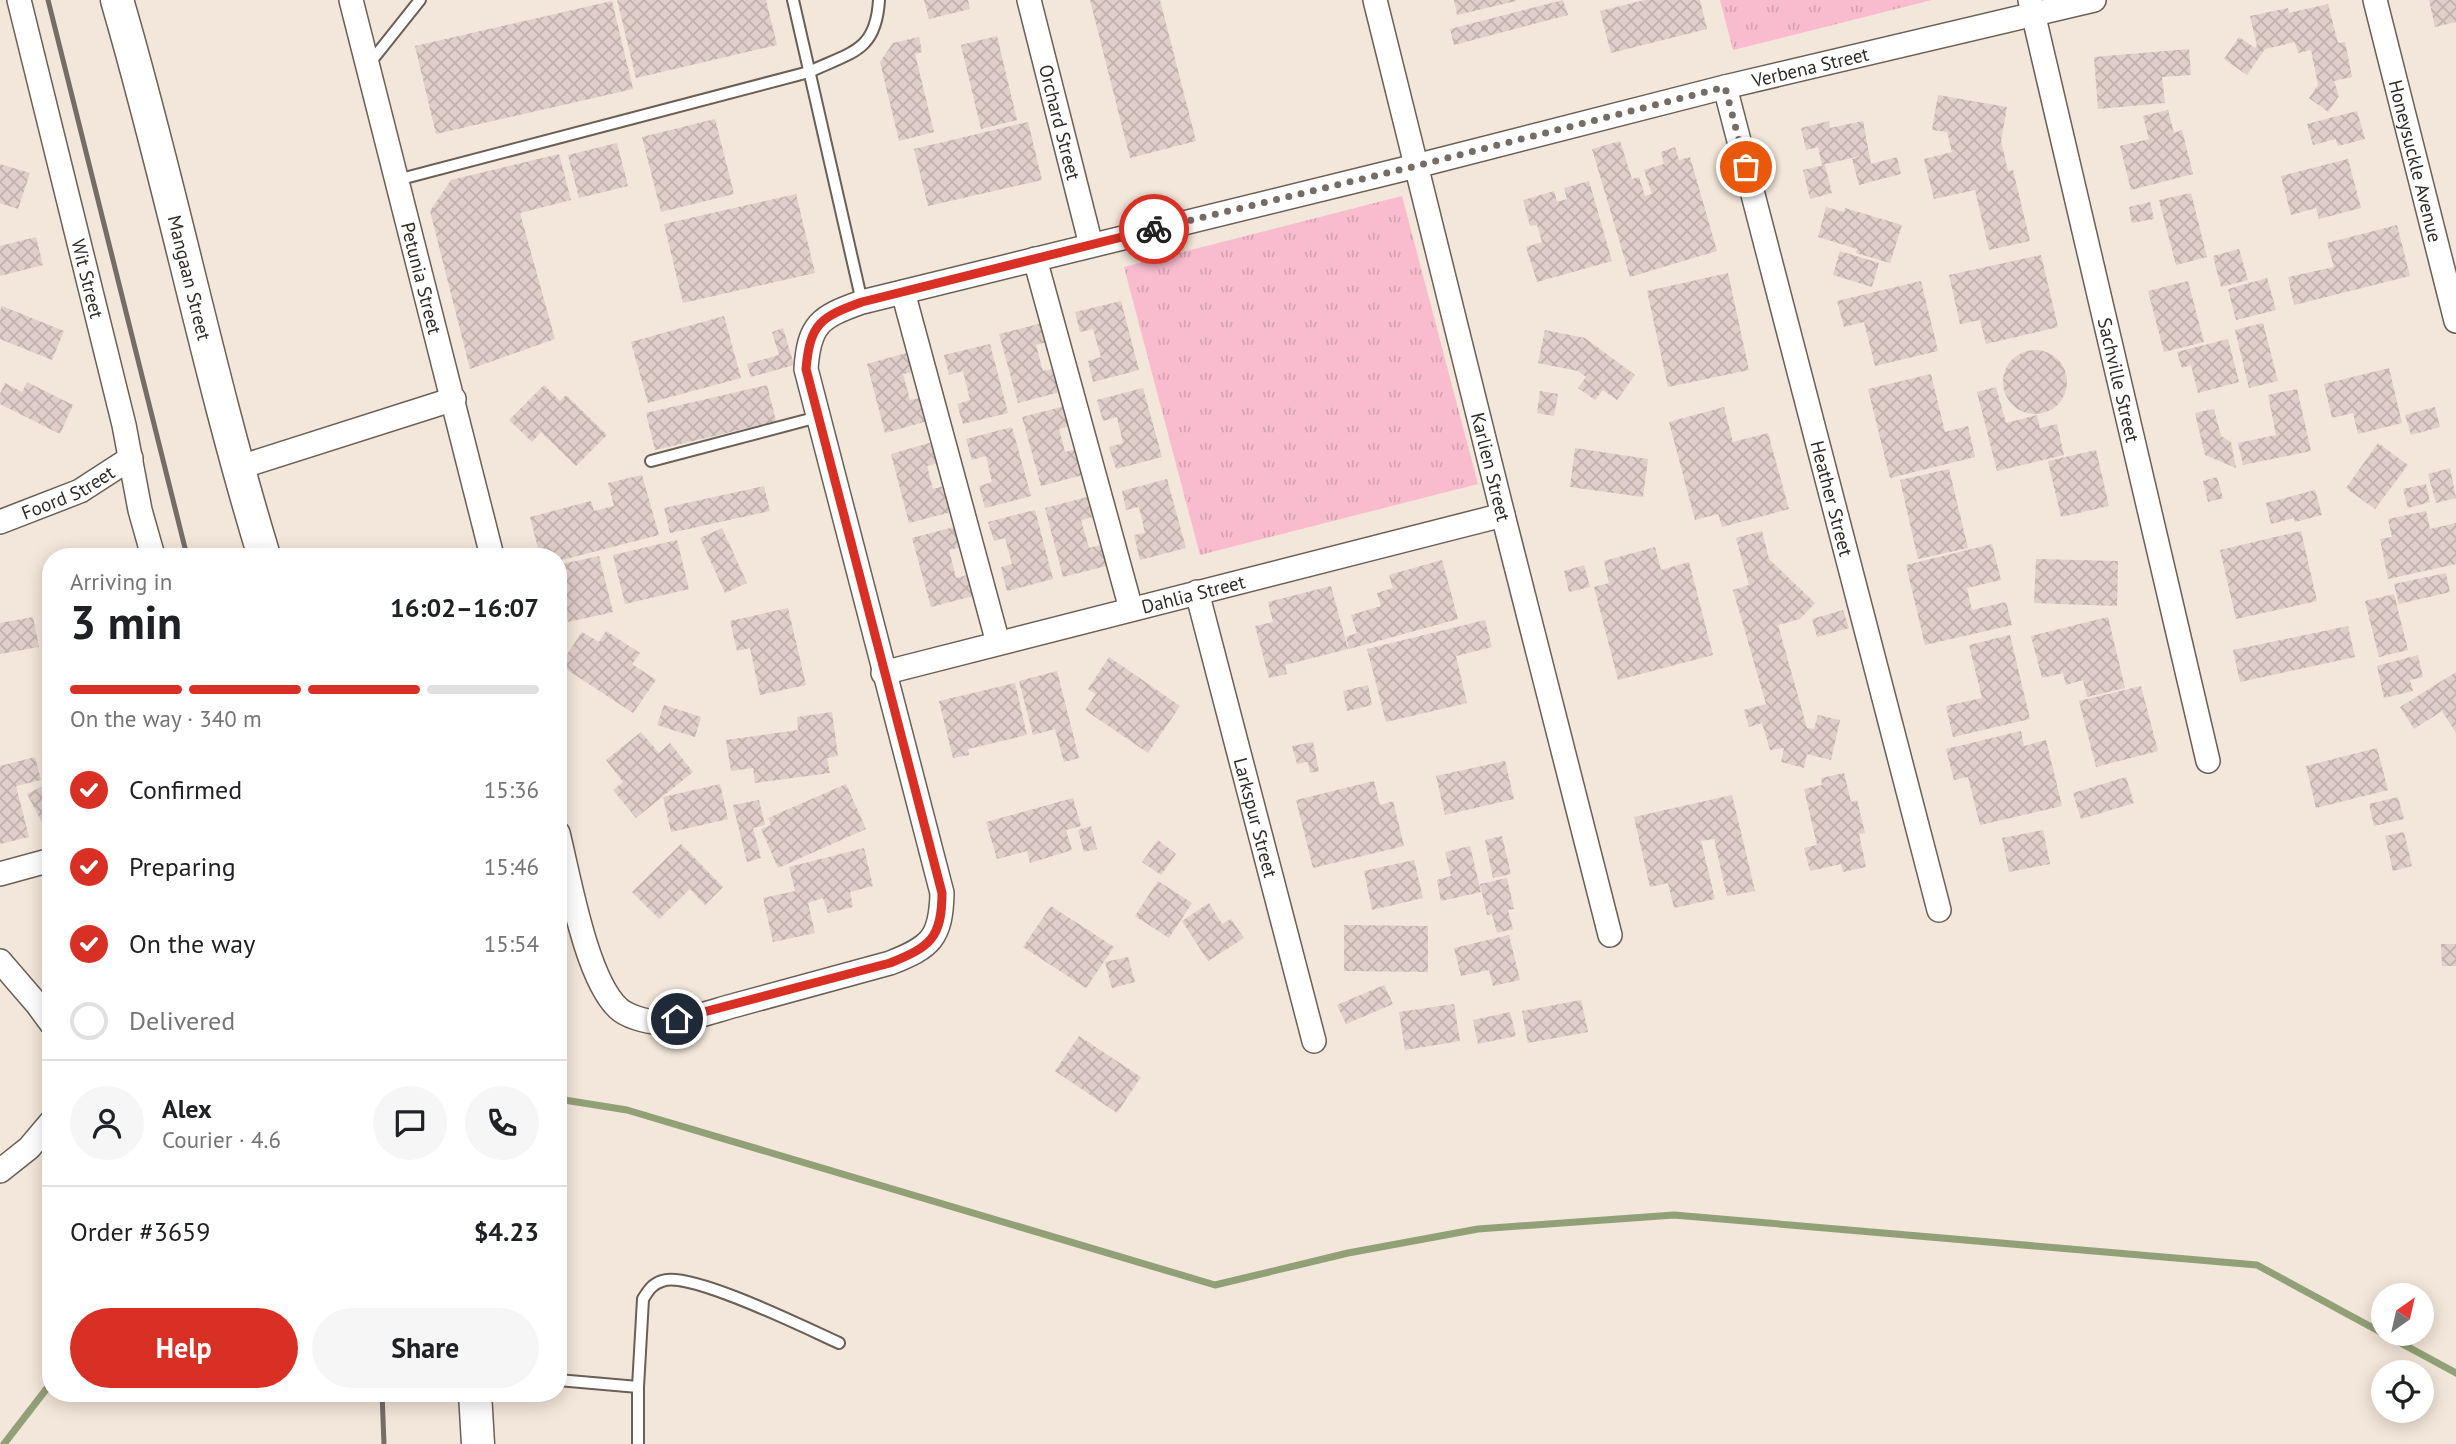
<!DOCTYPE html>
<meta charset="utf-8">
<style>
:root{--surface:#fff;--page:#f6f6f6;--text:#202124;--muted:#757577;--line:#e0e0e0;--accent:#d93025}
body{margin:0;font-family:"PT Sans",sans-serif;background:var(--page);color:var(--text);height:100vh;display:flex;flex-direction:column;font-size:26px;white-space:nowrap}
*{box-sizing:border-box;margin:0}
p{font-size:23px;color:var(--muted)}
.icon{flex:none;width:38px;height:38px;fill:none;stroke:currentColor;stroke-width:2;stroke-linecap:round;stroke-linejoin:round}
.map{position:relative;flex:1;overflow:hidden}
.sheet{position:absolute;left:42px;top:548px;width:525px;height:854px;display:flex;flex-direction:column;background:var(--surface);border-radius:28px;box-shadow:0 4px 18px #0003}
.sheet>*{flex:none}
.needle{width:46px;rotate:34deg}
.tools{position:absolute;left:2371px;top:1283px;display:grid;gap:14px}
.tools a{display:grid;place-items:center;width:63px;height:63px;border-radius:50%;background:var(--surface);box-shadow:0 4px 18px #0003;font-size:35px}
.pin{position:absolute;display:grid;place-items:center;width:60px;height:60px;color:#fff;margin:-30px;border:4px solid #fff;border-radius:50%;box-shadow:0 2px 7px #0007}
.courier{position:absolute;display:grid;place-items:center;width:70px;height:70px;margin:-35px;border:5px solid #d93025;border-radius:50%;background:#fff;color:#222;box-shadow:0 2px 9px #0007}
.headline em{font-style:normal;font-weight:600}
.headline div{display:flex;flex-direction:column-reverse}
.headline{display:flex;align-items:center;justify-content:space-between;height:119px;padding:0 28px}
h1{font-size:46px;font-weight:600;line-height:52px}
.bar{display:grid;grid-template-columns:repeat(4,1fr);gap:10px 7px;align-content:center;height:84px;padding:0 28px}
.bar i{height:9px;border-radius:5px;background:var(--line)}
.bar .active{background:var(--accent)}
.bar p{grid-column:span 4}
.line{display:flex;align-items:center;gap:18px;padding:0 28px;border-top:2px solid var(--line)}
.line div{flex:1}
.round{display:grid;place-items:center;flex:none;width:74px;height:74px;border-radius:37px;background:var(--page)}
ol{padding:0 28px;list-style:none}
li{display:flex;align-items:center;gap:21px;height:77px}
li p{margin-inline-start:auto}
li .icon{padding:7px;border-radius:50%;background:var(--accent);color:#fff;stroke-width:4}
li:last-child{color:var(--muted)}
li i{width:38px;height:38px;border:4px solid var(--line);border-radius:50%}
.primary-button{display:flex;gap:14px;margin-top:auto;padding:14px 28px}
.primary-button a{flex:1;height:80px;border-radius:42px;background:var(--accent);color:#fff;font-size:28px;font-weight:600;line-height:80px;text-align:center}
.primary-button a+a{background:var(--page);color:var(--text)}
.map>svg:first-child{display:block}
</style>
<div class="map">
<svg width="2456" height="1444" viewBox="0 0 2456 1444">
<defs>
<pattern id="grass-tufts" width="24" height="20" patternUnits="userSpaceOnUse" patternTransform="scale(1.75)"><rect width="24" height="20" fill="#f8bcce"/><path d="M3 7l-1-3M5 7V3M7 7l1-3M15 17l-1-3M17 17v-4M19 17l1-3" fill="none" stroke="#d5a2b1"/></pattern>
<pattern id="building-cross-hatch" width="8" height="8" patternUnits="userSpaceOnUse" patternTransform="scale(1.75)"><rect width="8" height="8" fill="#e0ceca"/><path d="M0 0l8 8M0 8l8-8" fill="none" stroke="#c0b1ad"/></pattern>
</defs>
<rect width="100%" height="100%" fill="#f3e6da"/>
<g fill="url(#grass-tufts)">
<polygon points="1720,0 1932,0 1733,50"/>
<polygon points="1402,196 1478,484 1200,555 1124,267"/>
</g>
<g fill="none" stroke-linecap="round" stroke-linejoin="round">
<g stroke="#92a077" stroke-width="7">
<polyline points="558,1099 627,1110 1215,1285 1348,1253 1478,1229 1674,1215 2257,1265 2456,1373"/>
<polyline points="4,1444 51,1383"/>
</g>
</g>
<g fill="url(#building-cross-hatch)">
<polygon points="617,0 766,0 777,45 636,78"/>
<polygon points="924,0 968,0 970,9 929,19"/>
<polygon points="1090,0 1160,0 1196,141 1130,158"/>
<polygon points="1454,0 1516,0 1516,1 1457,15"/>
<polygon points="1563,0 1568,15 1454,45 1450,29"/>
<polygon points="1645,0 1700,0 1707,29 1611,53 1600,11"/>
<polygon points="2429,0 2456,0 2456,22 2435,27"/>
<polygon points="612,1 633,89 436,134 415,46"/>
<polygon points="2328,4 2338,43 2345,42 2352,77 2334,81 2339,96 2328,112 2309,98 2318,85 2311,50 2298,53 2295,42 2265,49 2247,75 2224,59 2239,37 2255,48 2257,46 2250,16 2288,8 2289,13"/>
<polygon points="997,36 1017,120 981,129 961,45"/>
<polygon points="919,37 922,52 915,54 934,132 899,141 880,62 893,43"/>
<polygon points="2189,49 2191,75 2162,77 2165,103 2098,109 2094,57"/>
<polygon points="1938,95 2007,107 2001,141 2008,171 2013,170 2030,241 1989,250 1975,190 1934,199 1924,159 1952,152 1947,132 1932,130"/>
<polygon points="2168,110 2174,133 2182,130 2193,174 2131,190 2120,146 2149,139 2143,116"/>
<polygon points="2357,111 2365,139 2338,146 2336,139 2313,145 2307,124"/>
<polygon points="715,119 734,194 661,212 642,137"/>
<polygon points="1829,121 1830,128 1863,121 1871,164 1897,157 1901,174 1859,185 1852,159 1864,155 1822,165 1818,147 1806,150 1801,128"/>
<polygon points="1028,122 1042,180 928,206 914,149"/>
<polygon points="1620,141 1632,179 1639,177 1645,196 1652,194 1644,170 1664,164 1661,152 1675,147 1679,160 1690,157 1717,251 1630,277 1592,149"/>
<polygon points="617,143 628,186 579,198 568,155"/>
<polygon points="559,154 571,200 520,213 555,339 470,369 430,211 451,180"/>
<polygon points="2348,159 2361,208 2319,219 2316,208 2291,215 2281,176"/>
<polygon points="0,164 30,173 18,209 0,203"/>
<polygon points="1825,165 1832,193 1810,199 1803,170"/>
<polygon points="1589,181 1612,261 1537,282 1526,247 1542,242 1537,225 1530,226 1523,200 1554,191 1557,202 1567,199 1564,188"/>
<polygon points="2191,193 2207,257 2176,265 2159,200"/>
<polygon points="796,194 815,273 683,303 664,224"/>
<polygon points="2150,202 2154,219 2132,223 2129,207"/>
<polygon points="1826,207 1844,212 1845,208 1902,225 1890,263 1856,253 1857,249 1818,237"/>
<polygon points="2397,225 2410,276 2294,305 2288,277 2334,267 2327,243"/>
<polygon points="36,237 43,265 0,276 0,246"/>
<polygon points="2239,249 2248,280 2221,287 2213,256"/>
<polygon points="1840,251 1879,263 1872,287 1833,275"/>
<polygon points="2041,255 2058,327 1986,344 1980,320 1960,324 1949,275"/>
<polygon points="1728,273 1749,370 1668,387 1647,291"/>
<polygon points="2267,278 2276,310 2236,320 2228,289"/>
<polygon points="1921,281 1938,351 1875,366 1864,322 1844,327 1837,301"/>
<polygon points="2188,281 2204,342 2164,352 2148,291"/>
<polygon points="1121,301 1139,370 1093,382 1088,361 1101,357 1093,329 1080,332 1075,312"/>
<polygon points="2,306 64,331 52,360 0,339 0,311"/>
<polygon points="724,316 741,378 648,403 631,342"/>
<polygon points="1046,322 1051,341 1036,345 1043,371 1058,367 1064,391 1018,403 999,334"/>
<polygon points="2263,323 2278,381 2249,388 2235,330"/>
<polygon points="783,328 794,365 751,377 747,364 779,355 772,332"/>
<polygon points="1545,330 1585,338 1635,375 1617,400 1603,390 1595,400 1578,388 1586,377 1578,371 1538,363"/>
<polygon points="2228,339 2239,382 2198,393 2191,365 2182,368 2177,352"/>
<polygon points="990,344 1008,413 963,424 957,404 970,400 963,371 949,375 944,355"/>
<circle cx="2035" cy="382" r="32"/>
<polygon points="913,351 918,371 903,374 910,400 925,397 931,420 885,433 867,364"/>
<polygon points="2389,368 2402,423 2358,434 2353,413 2332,418 2324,384"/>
<polygon points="1931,374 1945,432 1968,426 1975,457 1890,478 1868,389"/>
<polygon points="27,382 73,405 60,434 0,404 0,394 5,383 22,392"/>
<polygon points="544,385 560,401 566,395 607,435 576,466 541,432 532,442 509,420"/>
<polygon points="767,385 776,421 655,450 646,413"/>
<polygon points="1996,387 2006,423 2037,415 2040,428 2057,424 2064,455 1997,471 1977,392"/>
<polygon points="1143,388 1162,457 1116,469 1109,447 1123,443 1117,417 1103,421 1097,400"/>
<polygon points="2297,389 2311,451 2243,465 2238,443 2276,435 2268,395"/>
<polygon points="1540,391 1558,394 1554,416 1537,413"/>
<polygon points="1069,405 1074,425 1059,429 1065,452 1080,448 1087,474 1041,486 1022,417"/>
<polygon points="1724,407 1733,442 1768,433 1789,509 1722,527 1718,514 1695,520 1669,422"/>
<polygon points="2435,407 2440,427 2411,435 2405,415"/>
<polygon points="2214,409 2221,436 2231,442 2236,468 2205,455 2195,413"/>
<polygon points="1012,427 1031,496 985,508 979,486 992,482 986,456 972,460 966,439"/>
<polygon points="936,441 942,462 927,466 933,489 948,485 955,511 909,523 891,454"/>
<polygon points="2378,443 2408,465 2375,509 2346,488"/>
<polygon points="1575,448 1648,459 1643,497 1570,487"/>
<polygon points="2096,450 2109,506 2061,517 2048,461"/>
<polygon points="2450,468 2456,498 2436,503 2428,474"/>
<polygon points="1949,469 1968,548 1918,559 1900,480"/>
<polygon points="642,475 659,535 558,561 558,556 540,556 530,517 591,501 594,511 614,506 608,483"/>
<polygon points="2217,477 2223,498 2208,502 2203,481"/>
<polygon points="1167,479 1186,548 1140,560 1134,535 1145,533 1139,507 1126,510 1122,491"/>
<polygon points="2426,484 2430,502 2408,508 2403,489"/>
<polygon points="764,486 770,511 670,533 664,508"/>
<polygon points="2315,490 2322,515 2295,522 2294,518 2271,524 2266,503"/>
<polygon points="1091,496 1097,516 1081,520 1089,548 1104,544 1110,565 1063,577 1045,508"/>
<polygon points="1035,510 1053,579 1007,591 1001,567 1012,564 1005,538 994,541 988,522"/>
<polygon points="2426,511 2430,529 2456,523 2456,564 2388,579 2380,539 2392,537 2388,519"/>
<polygon points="958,526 964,546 949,550 956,578 971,574 977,595 931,607 912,538"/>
<polygon points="722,528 747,583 725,593 700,538"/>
<polygon points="1762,531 1769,559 1815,603 1800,619 1778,625 1807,728 1814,729 1818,715 1840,720 1831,760 1807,754 1804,768 1781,762 1784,748 1770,750 1762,723 1749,727 1744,710 1766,704 1733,590 1749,585 1736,538"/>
<polygon points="2301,531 2317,601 2236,619 2220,550"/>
<polygon points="677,540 689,589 625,604 613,555"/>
<polygon points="1992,544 2001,580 1967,588 1972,610 2006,602 2012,625 1925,645 1906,565"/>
<polygon points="1655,547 1661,570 1689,562 1713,655 1618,680 1594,587 1609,583 1604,561"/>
<polygon points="599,556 613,612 568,622 558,581 566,578 562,564"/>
<polygon points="2036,559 2118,561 2117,606 2034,603"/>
<polygon points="1442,560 1458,619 1349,649 1346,637 1357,633 1351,615 1381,606 1377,593 1393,588 1389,575"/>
<polygon points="1584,565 1590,587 1569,592 1564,571"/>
<polygon points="2446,573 2450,592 2399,604 2394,584"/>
<polygon points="1331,586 1348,649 1285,665 1287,674 1269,678 1255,626 1273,622 1268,602"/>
<polygon points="2394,594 2408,650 2379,657 2365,601"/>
<polygon points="788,608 806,685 760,695 750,648 737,651 730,621"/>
<polygon points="1843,610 1849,628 1817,637 1812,619"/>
<polygon points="33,617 39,647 0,654 0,623"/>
<polygon points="2108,617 2125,688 2087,697 2083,680 2066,685 2063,673 2042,678 2031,636"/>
<polygon points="1485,620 1492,647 1456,656 1467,703 1386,722 1367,649"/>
<polygon points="2348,626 2355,657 2240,682 2233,650"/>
<polygon points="606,631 640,653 632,664 656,680 633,713 560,665 582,632 599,642"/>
<polygon points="2010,635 2030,719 1953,737 1946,706 1982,698 1969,645"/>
<polygon points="2418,655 2423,677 2410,680 2413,691 2384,698 2377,666"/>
<polygon points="1109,657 1180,706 1148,753 1085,710 1096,694 1088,689"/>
<polygon points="1057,671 1079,758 1064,762 1055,729 1033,735 1019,681"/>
<polygon points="2456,672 2456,733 2442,711 2414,729 2400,707"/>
<polygon points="1015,683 1027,735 968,749 969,755 953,758 939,701"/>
<polygon points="1368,685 1372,705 1347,711 1343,691"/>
<polygon points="2141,686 2158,751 2096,767 2079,701"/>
<polygon points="664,705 701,717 695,737 657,725"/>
<polygon points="832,712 838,756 827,758 830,773 755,783 753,768 731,771 726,740 798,730 797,717"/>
<polygon points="2021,731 2024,746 2046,740 2062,806 1980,825 1968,777 1954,780 1946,749"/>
<polygon points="641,732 659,753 670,743 693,772 636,818 613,790 623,782 606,760"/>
<polygon points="1313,742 1319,771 1310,773 1308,762 1297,764 1292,746"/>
<polygon points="2377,748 2388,790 2316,808 2306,766"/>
<polygon points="35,757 41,780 16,786 29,837 0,844 0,766"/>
<polygon points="1505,761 1514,799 1445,815 1436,776"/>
<polygon points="1844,773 1851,802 1857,800 1865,833 1859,834 1866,867 1843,872 1841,864 1810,871 1804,848 1817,845 1804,789 1822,785 1821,778"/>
<polygon points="2126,777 2134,803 2081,819 2073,793"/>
<polygon points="1374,781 1380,805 1393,801 1404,846 1313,868 1296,800"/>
<polygon points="51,782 51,833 48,834 27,794"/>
<polygon points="720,784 728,819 671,832 663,797"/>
<polygon points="846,784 866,829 778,868 761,829 771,825 768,818"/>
<polygon points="1732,795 1755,891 1727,896 1714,839 1701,841 1715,899 1674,908 1668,883 1650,887 1634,817"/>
<polygon points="2398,797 2404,819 2374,826 2369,804"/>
<polygon points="1073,798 1081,826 1066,830 1072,850 1030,863 1027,851 997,859 986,822"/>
<polygon points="759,800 765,825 753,828 761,858 747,862 733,805"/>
<polygon points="1091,826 1097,849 1084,852 1078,830"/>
<polygon points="2043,830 2050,864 2009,872 2002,838"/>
<polygon points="2404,832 2412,866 2393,871 2385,836"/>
<polygon points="1502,836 1511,874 1493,878 1485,840"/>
<polygon points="1158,840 1176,854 1161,875 1142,862"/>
<polygon points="681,844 723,887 705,905 690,889 659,919 632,892"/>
<polygon points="1470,846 1481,892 1441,901 1437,880 1451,876 1445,852"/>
<polygon points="864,848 873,886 850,892 853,907 828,913 823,898 808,903 815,933 773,942 763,898 795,891 789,867"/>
<polygon points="1414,860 1423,898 1372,910 1364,871"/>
<polygon points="1507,878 1514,909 1508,910 1513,929 1497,933 1492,914 1487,915 1480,884"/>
<polygon points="1158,881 1192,903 1169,938 1135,916"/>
<polygon points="1209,903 1222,924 1231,919 1244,938 1208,961 1182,921"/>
<polygon points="1051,906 1114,947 1086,988 1023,947"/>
<polygon points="1344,925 1428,926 1428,972 1344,971"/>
<polygon points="1509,935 1520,980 1493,986 1489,970 1461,976 1454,948"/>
<polygon points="2441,944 2456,944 2456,966 2442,966"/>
<polygon points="1128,957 1135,982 1112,988 1105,962"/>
<polygon points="1384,985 1393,1004 1346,1024 1337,1005"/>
<polygon points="1581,1000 1588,1032 1528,1043 1522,1011"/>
<polygon points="1454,1004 1460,1041 1405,1050 1399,1012"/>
<polygon points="1510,1012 1516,1036 1478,1044 1473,1020"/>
<polygon points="1079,1036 1141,1077 1117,1113 1055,1071"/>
</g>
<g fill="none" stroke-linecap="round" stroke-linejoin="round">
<g stroke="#6b5f56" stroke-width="14">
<g id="lane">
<polyline points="793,0 862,302"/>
<polyline points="369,64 420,0"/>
<path d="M 397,180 L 809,72 C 851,52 876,52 879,0"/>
<polyline points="651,461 818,417"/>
<polyline points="558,1380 638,1387"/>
<path d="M 638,1444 L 638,1387 L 643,1299 C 648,1291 652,1284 662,1281 C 689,1270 808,1329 839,1343"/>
</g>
</g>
<g stroke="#6b5f56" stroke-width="26">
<g id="street">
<path id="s1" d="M 19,0 L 124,425 L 140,510 L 153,556"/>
<path id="s2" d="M 351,0 L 492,556"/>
<path id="s3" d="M 1029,0 L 1091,245"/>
<path id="s4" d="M 1375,0 L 1503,515 L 1610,935"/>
<path id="s5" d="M 2030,0 L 2208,761"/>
<path id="s6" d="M 2375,0 L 2456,321"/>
<path id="s7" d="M 1725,87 L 1939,910"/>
<polyline points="1035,259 1131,609"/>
<polyline points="903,292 998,643"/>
<polyline points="237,468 454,399"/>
<path id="s8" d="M 0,522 L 80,491 L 131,458"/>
<path id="s9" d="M 1197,592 L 1314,1041"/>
<path id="s10" d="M 883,673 L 1503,515"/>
<path id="s11" d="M 558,833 C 569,877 586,978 618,1008 C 626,1016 646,1022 658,1022 C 681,1023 713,1011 736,1005 C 787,991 838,977 890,963 C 931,947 941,938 942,893 L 806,369 C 809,324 820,317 862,302 L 1416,166 L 1725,87 L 2094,0"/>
<polyline points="0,874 51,860"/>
<polyline points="0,961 37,1004 51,1023"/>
<polyline points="0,1171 29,1148 51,1122"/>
</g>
</g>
<g stroke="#6b5f56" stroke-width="35">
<g id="secondary">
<path id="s12" d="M 117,0 C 171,184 208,373 264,556"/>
<polyline points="475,1393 478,1444"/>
</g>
</g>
<use href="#lane" stroke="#fff" stroke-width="10"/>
<use href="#street" stroke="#fff" stroke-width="23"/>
<use href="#secondary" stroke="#fff" stroke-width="32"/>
<g stroke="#756d66" stroke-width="5">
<polyline points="48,0 187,556"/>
<polyline points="382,1393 384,1444"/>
</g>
</g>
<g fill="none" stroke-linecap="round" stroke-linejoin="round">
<polyline stroke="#746c65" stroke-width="7" stroke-dasharray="0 12.6" points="1154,229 1416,166 1725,87 1746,167"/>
<path stroke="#d93025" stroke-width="9" d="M 677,1019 L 890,963 C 930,947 942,938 942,893 L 806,369 C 810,324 820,317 862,302 L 1154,229"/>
</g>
<g text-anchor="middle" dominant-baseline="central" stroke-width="5" stroke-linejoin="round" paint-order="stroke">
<g font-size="19" fill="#302b26" stroke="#f3e6da">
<text stroke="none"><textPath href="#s11" startOffset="2180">Verbena Street</textPath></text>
<text stroke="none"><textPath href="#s3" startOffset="126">Orchard Street</textPath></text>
<text stroke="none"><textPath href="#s6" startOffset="166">Honeysuckle Avenue</textPath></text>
<text stroke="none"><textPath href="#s1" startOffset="287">Wit Street</textPath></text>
<text stroke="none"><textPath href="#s12" startOffset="287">Mangaan Street</textPath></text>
<text stroke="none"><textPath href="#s2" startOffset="287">Petunia Street</textPath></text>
<text stroke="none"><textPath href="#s5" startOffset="390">Sachville Street</textPath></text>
<text stroke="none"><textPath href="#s4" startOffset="481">Karlien Street</textPath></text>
<text stroke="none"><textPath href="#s8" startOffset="74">Foord Street</textPath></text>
<text stroke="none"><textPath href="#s7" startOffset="425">Heather Street</textPath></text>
<text stroke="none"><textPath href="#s10" startOffset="320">Dahlia Street</textPath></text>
<text stroke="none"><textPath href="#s9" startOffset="233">Larkspur Street</textPath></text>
</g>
</g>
</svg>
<div class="tools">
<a><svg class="needle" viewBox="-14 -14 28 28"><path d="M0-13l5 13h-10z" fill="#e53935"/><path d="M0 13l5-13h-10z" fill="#757577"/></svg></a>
<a><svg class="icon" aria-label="locate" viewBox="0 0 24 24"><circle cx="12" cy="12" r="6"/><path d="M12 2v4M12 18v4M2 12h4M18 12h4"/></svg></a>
</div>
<div class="pin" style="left:1746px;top:167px;background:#ea580c"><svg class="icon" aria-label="bag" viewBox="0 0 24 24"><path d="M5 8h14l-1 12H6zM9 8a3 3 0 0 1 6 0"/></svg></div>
<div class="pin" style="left:677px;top:1019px;background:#1f2937"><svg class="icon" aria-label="home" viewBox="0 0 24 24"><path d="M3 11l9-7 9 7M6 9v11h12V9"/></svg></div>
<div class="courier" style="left:1154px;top:229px"><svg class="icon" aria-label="bike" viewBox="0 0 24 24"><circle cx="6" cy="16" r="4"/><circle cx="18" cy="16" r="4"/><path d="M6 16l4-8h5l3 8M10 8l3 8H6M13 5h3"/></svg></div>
<section class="sheet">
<div class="headline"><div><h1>3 min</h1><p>Arriving in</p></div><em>16:02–16:07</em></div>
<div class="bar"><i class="active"></i><i class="active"></i><i class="active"></i><i></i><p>On the way · 340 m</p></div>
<ol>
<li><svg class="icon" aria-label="check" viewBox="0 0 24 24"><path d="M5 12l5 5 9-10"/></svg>Confirmed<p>15:36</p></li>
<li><svg class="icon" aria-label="check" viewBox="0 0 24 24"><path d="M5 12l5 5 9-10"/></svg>Preparing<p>15:46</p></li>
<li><svg class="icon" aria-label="check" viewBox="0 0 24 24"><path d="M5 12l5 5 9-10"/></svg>On the way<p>15:54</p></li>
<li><i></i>Delivered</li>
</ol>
<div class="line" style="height:126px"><a class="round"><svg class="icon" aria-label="person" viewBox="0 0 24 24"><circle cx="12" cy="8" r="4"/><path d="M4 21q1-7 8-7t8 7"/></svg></a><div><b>Alex</b><p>Courier · 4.6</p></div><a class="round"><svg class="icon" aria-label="chat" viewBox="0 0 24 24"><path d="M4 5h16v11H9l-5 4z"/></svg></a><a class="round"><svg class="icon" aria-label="phone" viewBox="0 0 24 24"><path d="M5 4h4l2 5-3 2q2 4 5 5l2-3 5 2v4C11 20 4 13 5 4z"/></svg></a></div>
<div class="line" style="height:91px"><div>Order #3659</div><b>$4.23</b></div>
<div class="primary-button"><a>Help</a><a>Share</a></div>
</section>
</div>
